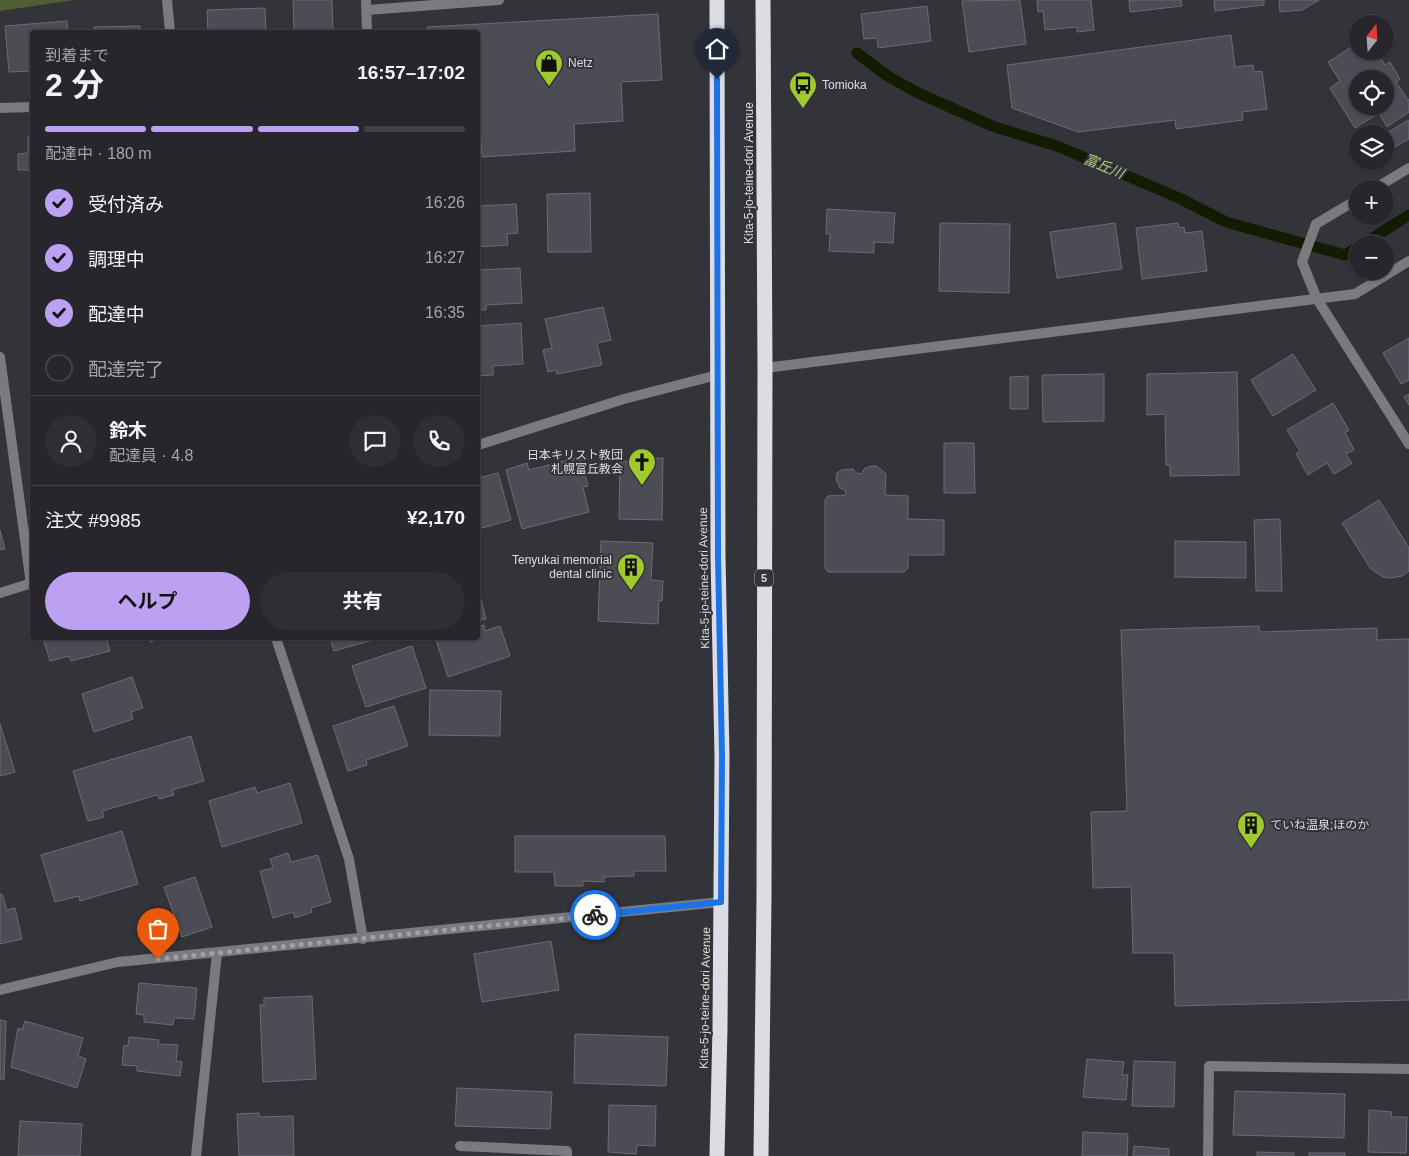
<!DOCTYPE html>
<html lang="ja">
<meta charset="utf-8">
<style>
:root{--surface:#26262c;--page:#2e2e34;--text:#f1f3f6;--muted:#a4a5a9;--line:#424348;--accent:#bca0f2}
body{margin:0;font-family:Helvetica,"Noto Sans JP",sans-serif;background:var(--page);color:var(--text);height:100vh;display:flex;flex-direction:column;font-size:19px;white-space:nowrap}
*{box-sizing:border-box;margin:0}
p{font-size:16px;color:var(--muted)}
.icon{flex:none;width:28px;height:28px;fill:none;stroke:currentColor;stroke-width:2;stroke-linecap:round;stroke-linejoin:round}
.map{position:relative;flex:1;overflow:hidden}
.sheet{position:absolute;left:30px;top:30px;width:450px;height:610px;display:flex;flex-direction:column;background:var(--surface);border-radius:5px;box-shadow:0 1px 4px #0004,0 0 0 1px var(--line)}
.sheet>*{flex:none}
.needle{width:32px;rotate:17deg}
.tools{position:absolute;left:1349px;top:15px;display:grid;gap:10px}
.tools a{display:grid;place-items:center;width:45px;height:45px;border-radius:50%;background:var(--surface);box-shadow:0 1px 4px #0004,0 0 0 1px var(--line);font-size:25px}
.pin{position:absolute;display:grid;place-items:center;width:42px;height:42px;color:#fff;margin:-51px -21px;border-radius:50% 50% 50% 0;rotate:-45deg;box-shadow:0 0 5px #0007}
.pin .icon{rotate:45deg}
.courier{position:absolute;display:grid;place-items:center;width:50px;height:50px;margin:-25px;border:4px solid #1a73e8;border-radius:50%;background:#fff;color:#222;box-shadow:0 1px 6px #0007}
.headline em{font-style:normal;font-weight:700}
.headline div{display:flex;flex-direction:column-reverse}
.headline{display:flex;align-items:center;justify-content:space-between;height:85px;padding:0 15px}
h1{font-size:32px;font-weight:700;line-height:38px}
.bar{display:grid;grid-template-columns:repeat(4,1fr);gap:8px 5px;align-content:center;height:60px;padding:0 15px}
.bar i{height:6px;border-radius:4px;background:var(--line)}
.bar .current{background:var(--accent)}
.bar p{grid-column:span 4}
.line{display:flex;align-items:center;gap:12px;padding:0 15px;border-top:1px solid var(--line)}
.line div{flex:1}
.round{display:grid;place-items:center;flex:none;width:52px;height:52px;border-radius:26px;background:var(--page)}
ol{padding:0 15px;list-style:none}
li{display:flex;align-items:center;gap:15px;height:55px}
li p{margin-inline-start:auto}
li .icon{padding:5px;border-radius:50%;background:var(--accent);color:#111;stroke-width:4}
li:last-child{color:var(--muted)}
li i{width:28px;height:28px;border:2px solid var(--line);border-radius:50%}
.cta{display:flex;gap:10px;margin-top:auto;padding:10px 15px}
.cta a{flex:1;height:58px;border-radius:30px;background:var(--accent);color:#111;font-size:20px;font-weight:700;line-height:58px;text-align:center}
.cta a+a{background:var(--page);color:var(--text)}
.map>svg:first-child{display:block}
</style>
<div class="map">
<svg width="1409" height="1156" viewBox="0 0 1409 1156">
<rect width="100%" height="100%" fill="#33333a"/>
<polygon fill="#505f31" points="0,0 74,0 0,11"/>
<g fill="none" stroke-linecap="round" stroke-linejoin="round">
<g stroke="#131b01" stroke-width="11">
<polyline points="857,53 886,75 916,92 992,126 1057,146 1179,198 1226,222 1345,255 1358,247"/>
<polyline points="1363,244 1409,215"/>
</g>
</g>
<g fill="#4c4c54" stroke="#6b6b73" fill-rule="evenodd">
<polygon points="293,0 332,0 333,32 294,32"/>
<polygon points="1020,0 1026,44 969,52 962,1"/>
<polygon points="1037,0 1091,0 1094,30 1077,32 1077,27 1045,30 1043,11 1038,12"/>
<polygon points="1129,0 1181,0 1182,6 1130,12"/>
<polygon points="1214,0 1264,0 1264,5 1215,11"/>
<polygon points="1279,0 1319,0 1302,10 1280,12"/>
<polygon points="927,6 931,41 878,48 877,38 864,39 861,14"/>
<polygon points="265,8 266,32 208,32 207,10"/>
<polygon points="658,14 662,80 621,82 623,121 574,124 575,151 482,157 478,92 478,32 427,32 427,27"/>
<polygon points="67,21 68,32 32,32 32,71 9,72 5,26"/>
<polygon points="140,26 140,31 151,32 94,32 94,27"/>
<polygon points="1231,35 1235,67 1253,65 1254,72 1262,71 1267,109 1242,112 1243,120 1176,129 1175,120 1078,132 1012,108 1007,65"/>
<path d="M 1358,43 L 1358,51 L 1376,51 L 1385,65 L 1390,62 L 1400,79 L 1396,82 L 1408,100 L 1409,99 L 1409,112 L 1387,127 L 1379,113 L 1355,128 L 1330,88 L 1340,81 L 1328,62 ZM 1358,79 L 1385,79 L 1385,106 L 1358,106 Z"/>
<polygon points="1409,120 1409,139 1386,152 1385,134"/>
<polygon points="28,137 32,137 32,191 31,191 30,170 18,170 18,154 28,153"/>
<polygon points="590,193 591,252 548,252 547,194"/>
<polygon points="516,204 518,233 507,234 508,245 478,247 478,206"/>
<polygon points="827,209 895,213 893,243 874,242 874,253 829,251 830,234 826,234"/>
<polygon points="940,223 1010,224 1009,293 939,291"/>
<polygon points="1115,223 1122,269 1057,278 1050,232"/>
<polygon points="1178,223 1179,228 1184,227 1185,233 1202,231 1207,271 1142,279 1136,228"/>
<polygon points="520,268 522,303 486,305 486,310 478,310 478,270"/>
<polygon points="603,307 611,340 597,343 602,365 557,374 556,370 548,372 543,350 552,348 545,319"/>
<polygon points="521,323 523,364 493,366 493,375 478,376 478,326"/>
<polygon points="1409,338 1409,380 1401,384 1383,353"/>
<polygon points="1293,354 1316,390 1273,416 1251,380"/>
<polygon points="1237,372 1239,475 1170,476 1170,465 1166,465 1165,414 1147,415 1147,374"/>
<polygon points="1104,374 1104,421 1043,422 1042,375"/>
<polygon points="1028,376 1028,409 1010,409 1010,377"/>
<polygon points="1409,394 1409,405 1404,397"/>
<polygon points="1333,403 1349,430 1345,432 1354,450 1346,454 1352,463 1334,474 1327,463 1308,475 1296,454 1300,451 1287,430"/>
<polygon points="944,443 974,443 975,493 944,493"/>
<polygon points="580,457 588,486 583,487 589,512 522,529 506,470 527,463 529,470"/>
<polygon points="644,458 663,458 662,520 619,519 620,461 644,462"/>
<polygon points="872,466 877,466 886,474 885,495 908,496 908,519 944,520 944,555 908,555 908,568 904,572 828,572 825,568 825,500 828,496 846,495 845,490 840,488 836,479 837,473 842,470 853,469 856,473 861,474 865,468"/>
<polygon points="498,473 511,520 478,529 478,478"/>
<polygon points="1379,500 1409,548 1409,571 1402,576 1392,578 1383,577 1371,569 1342,523"/>
<polygon points="1280,519 1282,591 1256,591 1254,520"/>
<polygon points="0,530 5,549 0,550"/>
<polygon points="601,541 653,543 651,580 663,581 662,601 659,600 658,624 598,621"/>
<polygon points="1175,541 1246,542 1246,578 1175,577"/>
<polygon points="478,588 486,619 478,621"/>
<polygon points="484,625 485,631 500,626 510,656 448,677 436,640 445,638 478,638 478,627"/>
<polygon points="1259,626 1260,632 1377,628 1377,640 1409,639 1409,1000 1175,1006 1174,953 1133,953 1131,887 1093,888 1091,812 1127,811 1121,630"/>
<polygon points="43,638 106,638 110,651 71,661 69,656 50,661"/>
<polygon points="149,638 164,638 150,642"/>
<polygon points="330,638 380,638 334,651"/>
<polygon points="412,646 426,688 366,707 352,666"/>
<polygon points="132,677 143,708 131,712 133,719 94,732 82,694"/>
<polygon points="430,690 501,691 500,736 429,735"/>
<polygon points="394,706 408,746 366,760 367,765 348,771 333,726"/>
<polygon points="0,724 15,772 0,776"/>
<polygon points="191,736 204,781 172,790 174,795 159,799 157,795 102,811 104,817 88,821 73,771"/>
<polygon points="290,783 302,823 222,847 209,801 255,787 257,793"/>
<polygon points="122,831 138,884 80,901 79,896 55,902 41,855"/>
<polygon points="515,836 665,836 666,871 634,871 634,876 604,877 604,882 583,881 583,886 555,886 554,872 515,872"/>
<polygon points="288,853 291,862 318,855 331,902 311,908 312,912 295,918 293,912 273,918 260,871 273,868 270,859"/>
<polygon points="195,877 212,927 182,937 164,887"/>
<polygon points="0,894 2,894 7,910 15,908 22,939 0,944"/>
<polygon points="551,941 559,990 482,1002 474,954"/>
<polygon points="139,983 197,988 194,1019 174,1018 173,1025 144,1022 144,1015 136,1014"/>
<polygon points="312,996 316,1079 263,1082 260,1005 264,1005 264,998"/>
<polygon points="0,1020 6,1021 4,1080 0,1079"/>
<polygon points="25,1021 83,1038 78,1056 86,1059 77,1088 11,1067 18,1028 22,1030"/>
<polygon points="575,1034 668,1037 666,1086 574,1083"/>
<polygon points="129,1037 159,1040 158,1044 178,1045 176,1061 182,1062 180,1076 137,1071 137,1066 122,1065 124,1045 128,1046"/>
<polygon points="1087,1059 1124,1062 1122,1075 1128,1075 1126,1100 1083,1097"/>
<polygon points="1134,1061 1175,1062 1174,1107 1132,1106"/>
<polygon points="457,1088 552,1092 550,1129 455,1126"/>
<polygon points="1235,1091 1345,1094 1344,1138 1233,1135"/>
<polygon points="609,1105 656,1106 655,1146 637,1145 636,1154 608,1152"/>
<polygon points="1369,1110 1392,1112 1391,1117 1407,1117 1406,1153 1368,1152"/>
<polygon points="259,1113 259,1117 293,1116 294,1156 239,1156 237,1114"/>
<polygon points="20,1121 82,1124 80,1156 18,1156"/>
<polygon points="1083,1132 1128,1134 1127,1156 1082,1156"/>
<polygon points="1134,1146 1169,1149 1169,1156 1133,1156"/>
<polygon points="1257,1152 1294,1153 1294,1156 1257,1156"/>
<rect x="1309" y="1153" width="36" height="3"/>
</g>
<g fill="none" stroke-linecap="round" stroke-linejoin="round">
<polyline stroke="#7a7b7e" stroke-width="10" points="460,1146 567,1151 567,1156"/>
<g stroke="#7a7b7e" stroke-width="10">
<polyline points="167,0 170,32"/>
<polyline points="366,0 367,32"/>
<polyline points="367,10 499,0"/>
<polyline points="0,108 32,107"/>
<polyline points="1374,189 1409,168"/>
<polyline points="1358,199 1316,224 1302,262 1317,299 1409,444"/>
<polyline points="0,357 31,584"/>
<polyline points="765,368 1355,294 1409,261"/>
<polyline points="478,445 624,399 717,375"/>
<polyline points="0,593 32,583"/>
<polyline points="276,638 349,859 363,939"/>
<polyline points="0,990 118,962 721,902"/>
<polyline points="196,1156 217,953"/>
<polyline points="1208,1156 1209,1066 1409,1069"/>
</g>
<g stroke="#dcdce5" stroke-width="15">
<polyline points="717,0 718,556 722,756 720,1028 717,1156"/>
<polyline points="761,1156 764,897 765,368 763,0"/>
</g>
</g>
<g fill="none" stroke-linecap="round" stroke-linejoin="round">
<polyline stroke="#a1a1a6" stroke-width="5" stroke-dasharray="0 9" points="158,959 595,915"/>
<polyline stroke="#1a73e8" stroke-width="6" points="595,915 721,902 722,756 718,556 717,79"/>
</g>
<defs>
<g id="shop-pin" transform="scale(1.4375)"><path d="M0 17L-7.5 6A9.5 9.5 0 1 1 7.5 6Z" fill="#a0c92c" stroke="#33333a"/><path d="M-5-2.5h2.3a2.7 3.5 0 0 1 5.4 0H5L5.5 6h-11ZM-1.5-2.5h3a1.5 2.3 0 0 0-3 0Z" fill="#111"/></g>
<g id="bus-pin" transform="scale(1.4375)"><path d="M0 17L-7.5 6A9.5 9.5 0 1 1 7.5 6Z" fill="#a0c92c" stroke="#33333a"/><path d="M-5-6H5V4H4V6H2V4H-2V6H-4V4H-5ZM-3.5-4V0h7V-4ZM-3.5 1.2v1.5H-2V1.2ZM2 1.2v1.5H3.5V1.2Z" fill="#111"/></g>
<g id="church-pin" transform="scale(1.4375)"><path d="M0 17L-7.5 6A9.5 9.5 0 1 1 7.5 6Z" fill="#a0c92c" stroke="#33333a"/><path d="M-1.2-6h2.4v3.5h3.3v2.4h-3.3V6h-2.4V-.1h-3.3v-2.4h3.3Z" fill="#111"/></g>
<g id="building-pin" transform="scale(1.4375)"><path d="M0 17L-7.5 6A9.5 9.5 0 1 1 7.5 6Z" fill="#a0c92c" stroke="#33333a"/><path d="M-4-6H4V6H1V3H-1V6H-4ZM-2.5-4.3h1.7v1.8h-1.7ZM.8-4.3h1.7v1.8H.8ZM-2.5-1h1.7V.8h-1.7ZM.8-1h1.7V.8H.8Z" fill="#111"/></g>
</defs>
<g fill-rule="evenodd">
<use href="#shop-pin" x="549" y="63"/>
<use href="#bus-pin" x="803" y="85"/>
<use href="#church-pin" x="642" y="462"/>
<use href="#building-pin" x="631" y="567"/>
<use href="#building-pin" x="1251" y="825"/>
</g>
<g text-anchor="middle" dominant-baseline="central" stroke-width="4" stroke-linejoin="round" paint-order="stroke">
<rect fill="#33333a" stroke="#a9a9ae" stroke-width="1" x="755" y="569.5" width="18" height="17" rx="4"/>
<g font-size="11" font-weight="bold" fill="#dcdce0">
<text x="764" y="578">5</text>
</g>
<g font-size="12" fill="#dcdce0" stroke="#33333a" text-anchor="start">
<text x="568" y="63">Netz</text>
<text x="822" y="85">Tomioka</text>
<text x="623" y="455" text-anchor="end">日本キリスト教団<tspan x="623" dy="14">札幌富丘教会</tspan></text>
<text x="612" y="560" text-anchor="end">Tenyukai memorial<tspan x="612" dy="14">dental clinic</tspan></text>
<text x="1270" y="825">ていね温泉;ほのか</text>
</g>
<g font-size="12" fill="#dcdce0" stroke="#33333a">
<text transform="translate(749 173) rotate(-90)">Kita-5-jo-teine-dori Avenue</text>
<text transform="translate(704 578) rotate(-91)">Kita-5-jo-teine-dori Avenue</text>
<text transform="translate(705 998) rotate(-89)">Kita-5-jo-teine-dori Avenue</text>
</g>
<g font-size="14" font-style="italic" fill="#b2cd7c" stroke="#33333a">
<text transform="translate(1104 166) rotate(23)">富丘川</text>
</g>
</g>
</svg>
<div class="tools">
<a><svg class="needle" viewBox="-14 -14 28 28"><path d="M0-13l5 13h-10z" fill="#e53935"/><path d="M0 13l5-13h-10z" fill="#a4a5a9"/></svg></a>
<a><svg class="icon" aria-label="locate" viewBox="0 0 24 24"><circle cx="12" cy="12" r="6"/><path d="M12 2v4M12 18v4M2 12h4M18 12h4"/></svg></a>
<a><svg class="icon" aria-label="layers" viewBox="0 0 24 24"><path d="M12 4l9 5-9 5-9-5zM3 14l9 5 9-5"/></svg></a>
<a>+</a>
<a>−</a>
</div>
<div class="pin" style="left:158px;top:959px;background:#ea580c"><svg class="icon" aria-label="bag" viewBox="0 0 24 24"><path d="M5 8h14l-1 12H6zM9 8a3 3 0 0 1 6 0"/></svg></div>
<div class="pin" style="left:717px;top:79px;background:#1f2937"><svg class="icon" aria-label="home" viewBox="0 0 24 24"><path d="M3 11l9-7 9 7M6 9v11h12V9"/></svg></div>
<div class="courier" style="left:595px;top:915px"><svg class="icon" aria-label="bike" viewBox="0 0 24 24"><circle cx="6" cy="16" r="4"/><circle cx="18" cy="16" r="4"/><path d="M6 16l4-8h5l3 8M10 8l3 8H6M13 5h3"/></svg></div>
<section class="sheet">
<div class="headline"><div><h1>2 分</h1><p>到着まで</p></div><em>16:57–17:02</em></div>
<div class="bar"><i class="current"></i><i class="current"></i><i class="current"></i><i></i><p>配達中 · 180 m</p></div>
<ol>
<li><svg class="icon" aria-label="check" viewBox="0 0 24 24"><path d="M5 12l5 5 9-10"/></svg>受付済み<p>16:26</p></li>
<li><svg class="icon" aria-label="check" viewBox="0 0 24 24"><path d="M5 12l5 5 9-10"/></svg>調理中<p>16:27</p></li>
<li><svg class="icon" aria-label="check" viewBox="0 0 24 24"><path d="M5 12l5 5 9-10"/></svg>配達中<p>16:35</p></li>
<li><i></i>配達完了</li>
</ol>
<div class="line" style="height:90px"><a class="round"><svg class="icon" aria-label="person" viewBox="0 0 24 24"><circle cx="12" cy="8" r="4"/><path d="M4 21q1-7 8-7t8 7"/></svg></a><div><b>鈴木</b><p>配達員 · 4.8</p></div><a class="round"><svg class="icon" aria-label="chat" viewBox="0 0 24 24"><path d="M4 5h16v11H9l-5 4z"/></svg></a><a class="round"><svg class="icon" aria-label="phone" viewBox="0 0 24 24"><path d="M5 4h4l2 5-3 2q2 4 5 5l2-3 5 2v4C11 20 4 13 5 4z"/></svg></a></div>
<div class="line" style="height:65px"><div>注文 #9985</div><b>¥2,170</b></div>
<div class="cta"><a>ヘルプ</a><a>共有</a></div>
</section>
</div>
